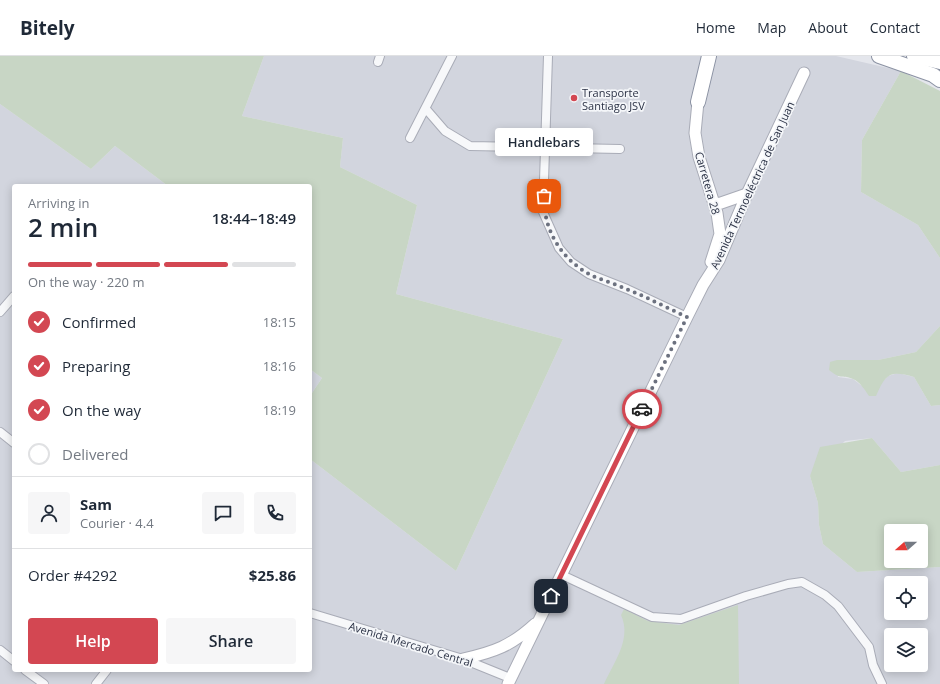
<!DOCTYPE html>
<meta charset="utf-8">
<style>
:root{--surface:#fff;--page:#f6f6f7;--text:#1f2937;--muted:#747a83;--line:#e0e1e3;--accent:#d34752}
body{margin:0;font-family:"Open Sans",sans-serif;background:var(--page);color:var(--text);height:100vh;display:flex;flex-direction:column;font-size:15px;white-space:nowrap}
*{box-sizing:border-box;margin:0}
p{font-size:13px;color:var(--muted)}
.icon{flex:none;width:22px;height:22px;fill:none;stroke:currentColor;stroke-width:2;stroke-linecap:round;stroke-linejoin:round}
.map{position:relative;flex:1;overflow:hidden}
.panel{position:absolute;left:12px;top:128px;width:300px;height:488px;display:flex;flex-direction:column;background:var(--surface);border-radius:4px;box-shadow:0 2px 10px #0003}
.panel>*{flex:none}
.needle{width:26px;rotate:249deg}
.controls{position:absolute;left:884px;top:468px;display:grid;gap:8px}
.controls a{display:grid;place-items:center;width:44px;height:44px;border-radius:4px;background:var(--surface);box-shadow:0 2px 10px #0003;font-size:20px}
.pin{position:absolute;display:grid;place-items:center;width:34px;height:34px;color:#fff;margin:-17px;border-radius:8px;box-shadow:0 2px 6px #0006}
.courier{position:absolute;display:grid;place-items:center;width:40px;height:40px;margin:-20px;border:3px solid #d34752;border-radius:50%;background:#fff;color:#222;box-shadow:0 1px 5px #0007}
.bubble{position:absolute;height:28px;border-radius:4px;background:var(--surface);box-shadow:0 2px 10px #0003;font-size:13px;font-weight:600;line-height:28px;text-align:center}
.summary em{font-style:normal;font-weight:600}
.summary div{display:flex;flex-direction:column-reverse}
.summary{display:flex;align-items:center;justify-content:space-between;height:68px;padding:0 16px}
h1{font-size:26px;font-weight:600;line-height:30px}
.bar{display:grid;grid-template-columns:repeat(4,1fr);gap:6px 4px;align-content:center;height:48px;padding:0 16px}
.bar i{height:5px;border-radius:3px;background:var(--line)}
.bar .active{background:var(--accent)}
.bar p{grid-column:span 4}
.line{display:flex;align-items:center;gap:10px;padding:0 16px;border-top:1px solid var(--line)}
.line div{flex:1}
.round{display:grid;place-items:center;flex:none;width:42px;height:42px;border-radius:4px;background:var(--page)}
ol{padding:0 16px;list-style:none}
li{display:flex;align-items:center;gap:12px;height:44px}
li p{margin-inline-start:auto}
li .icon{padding:4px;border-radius:50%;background:var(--accent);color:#fff;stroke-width:4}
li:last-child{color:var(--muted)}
li i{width:22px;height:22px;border:2px solid var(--line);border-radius:50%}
.cta{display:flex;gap:8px;margin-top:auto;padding:8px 16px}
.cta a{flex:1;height:46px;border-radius:4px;background:var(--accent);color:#fff;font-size:16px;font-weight:600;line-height:46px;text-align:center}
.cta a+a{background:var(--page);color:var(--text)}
header{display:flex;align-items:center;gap:24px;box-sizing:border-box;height:56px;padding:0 20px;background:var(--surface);border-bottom:1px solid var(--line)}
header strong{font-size:19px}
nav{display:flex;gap:22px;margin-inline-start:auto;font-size:14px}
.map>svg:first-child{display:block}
</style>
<header>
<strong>Bitely</strong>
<nav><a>Home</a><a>Map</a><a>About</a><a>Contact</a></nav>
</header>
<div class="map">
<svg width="940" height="628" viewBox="0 0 940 628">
<rect width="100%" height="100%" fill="#e4e6ec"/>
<g fill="#d2d5de" fill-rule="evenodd">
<path d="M 264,0 L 836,0 L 901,15 L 862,84 L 861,136 L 918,169 L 940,202 L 940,270 L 916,296 L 878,304 L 837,304 L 838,321 L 853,323 L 862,330 L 882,326 L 888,320 L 898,317 L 914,321 L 931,350 L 940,349 L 940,409 L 901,416 L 872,382 L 845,385 L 810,420 L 818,447 L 819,469 L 823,488 L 857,516 L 940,511 L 940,628 L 0,628 L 0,48 L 91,113 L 115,90 L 168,130 L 14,130 L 14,614 L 310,614 L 310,403 L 456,515 L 563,283 L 396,238 L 417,149 L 340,111 L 343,82 L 242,60 ZM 891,527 L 921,527 L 921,557 L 891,557 ZM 891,579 L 921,579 L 921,609 L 891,609 Z"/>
<polygon points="310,313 322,322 310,340"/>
</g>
<g fill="#c8d6c5" fill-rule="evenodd">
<polygon points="0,0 264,0 242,60 343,82 340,111 417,149 396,238 563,283 456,515 310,403 310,340 322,322 310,313 310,130 168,130 115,90 91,113 0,48"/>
<polygon points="901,15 940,35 940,202 918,169 861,136 862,84"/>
<path d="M 940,270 L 940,349 L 931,350 L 914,321 C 889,314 886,318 876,340 L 869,340 C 865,334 860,326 853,323 C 843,318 842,325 829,314 L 830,306 L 837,304 L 878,304 L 916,296 Z"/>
<path d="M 872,382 L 901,416 L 940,409 L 940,511 L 857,516 L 823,488 L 819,469 L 818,447 L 810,420 L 820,391 ZM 891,475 L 921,475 L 921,505 L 891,505 Z"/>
<path d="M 738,549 L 739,628 L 604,628 C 614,606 632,583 621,559 L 624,553 L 648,565 L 679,569 Z"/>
</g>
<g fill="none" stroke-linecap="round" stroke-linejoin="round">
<g stroke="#a9acb7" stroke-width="10">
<g id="street">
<polyline points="548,0 543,156 559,192 571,206 589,218 627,233 687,261"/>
<polyline points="378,6 380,0"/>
<polyline points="426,53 445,75 470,90 620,93"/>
<polyline points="410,82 452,0"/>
<polyline points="0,256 14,240"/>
<polyline points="0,376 14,387"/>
<polyline points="562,519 652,561 681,563 746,540 788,528 802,526 825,539 838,550 869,591 873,609 882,628"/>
<polyline points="310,557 463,603 510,622"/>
<polyline points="0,594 14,605"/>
<polyline points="25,614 44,628"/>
<polyline points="96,628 107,614"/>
</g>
</g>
<g stroke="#a9acb7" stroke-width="13">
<g id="secondary">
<polyline points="698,46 695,77 699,101 717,157 720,178 711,206"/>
<polyline points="714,148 721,147 747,138"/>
<path d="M 463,603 C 494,596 511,590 535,568"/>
<polyline points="508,628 687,261 703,229 719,204 747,138 804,17"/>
</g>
</g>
<g stroke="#8b92a3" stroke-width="16">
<g id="highway">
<polyline points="879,0 933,19 940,24"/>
<polyline points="914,0 940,6"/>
<polyline points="698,46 709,0"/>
</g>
</g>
<use href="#street" stroke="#f7f8fa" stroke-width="8"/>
<use href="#secondary" stroke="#fff" stroke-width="11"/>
<use href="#highway" stroke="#fff" stroke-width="14"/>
</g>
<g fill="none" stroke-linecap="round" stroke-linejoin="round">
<path stroke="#6c717f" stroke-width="4" stroke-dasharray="0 7.2" d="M 544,140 C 543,172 560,202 589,218 C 600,224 614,227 626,233 C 647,241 667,252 687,261 L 642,353"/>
<polyline stroke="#d34752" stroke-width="5" points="551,540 642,353"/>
</g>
<circle fill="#d34752" stroke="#f4f6f9" stroke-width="1.5" cx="574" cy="42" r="4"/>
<g text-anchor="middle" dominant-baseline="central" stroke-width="3.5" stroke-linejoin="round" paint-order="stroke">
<g font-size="11" fill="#2b3245" stroke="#f4f6f9" text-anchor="start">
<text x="582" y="36">Transporte<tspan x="582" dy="13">Santiago JSV</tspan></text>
</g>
<g font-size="11" fill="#2b3245" stroke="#f4f6f9">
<text transform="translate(708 127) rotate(74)">Carretera 28</text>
<text transform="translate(752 129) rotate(-65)">Avenida Termoeléctrica de San Juan</text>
<text transform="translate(411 588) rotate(17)">Avenida Mercado Central</text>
</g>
</g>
</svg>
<div class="controls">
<a><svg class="needle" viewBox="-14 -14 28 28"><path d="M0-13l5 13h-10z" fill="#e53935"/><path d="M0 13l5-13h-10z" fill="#747a83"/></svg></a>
<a><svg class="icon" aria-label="locate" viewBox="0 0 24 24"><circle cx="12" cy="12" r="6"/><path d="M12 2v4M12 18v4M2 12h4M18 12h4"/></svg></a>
<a><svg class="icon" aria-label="layers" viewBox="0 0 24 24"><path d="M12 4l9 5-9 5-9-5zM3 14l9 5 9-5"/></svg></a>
</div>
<div class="pin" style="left:544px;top:140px;background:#ea580c"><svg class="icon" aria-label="bag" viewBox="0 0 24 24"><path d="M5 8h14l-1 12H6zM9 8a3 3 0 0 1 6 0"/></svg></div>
<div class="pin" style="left:551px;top:540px;background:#1f2937"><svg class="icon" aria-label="home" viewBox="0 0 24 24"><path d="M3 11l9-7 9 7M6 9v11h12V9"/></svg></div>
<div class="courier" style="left:642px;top:353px"><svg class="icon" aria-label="car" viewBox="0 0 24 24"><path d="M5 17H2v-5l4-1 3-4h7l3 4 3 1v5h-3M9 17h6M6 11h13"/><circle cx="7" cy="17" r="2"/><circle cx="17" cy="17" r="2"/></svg></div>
<div class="bubble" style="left:495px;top:72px;width:98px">Handlebars</div>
<section class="panel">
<div class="summary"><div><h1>2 min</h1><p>Arriving in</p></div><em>18:44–18:49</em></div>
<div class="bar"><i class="active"></i><i class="active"></i><i class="active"></i><i></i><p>On the way · 220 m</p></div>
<ol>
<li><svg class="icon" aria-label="check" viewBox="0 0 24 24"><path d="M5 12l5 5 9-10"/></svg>Confirmed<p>18:15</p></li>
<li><svg class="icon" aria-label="check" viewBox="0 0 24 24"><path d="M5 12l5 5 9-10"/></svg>Preparing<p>18:16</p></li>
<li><svg class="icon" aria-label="check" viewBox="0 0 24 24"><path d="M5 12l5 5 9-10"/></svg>On the way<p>18:19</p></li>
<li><i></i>Delivered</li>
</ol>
<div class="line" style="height:72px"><a class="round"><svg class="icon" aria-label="person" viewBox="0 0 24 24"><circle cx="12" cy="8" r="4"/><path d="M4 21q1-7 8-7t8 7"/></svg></a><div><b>Sam</b><p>Courier · 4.4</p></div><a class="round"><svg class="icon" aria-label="chat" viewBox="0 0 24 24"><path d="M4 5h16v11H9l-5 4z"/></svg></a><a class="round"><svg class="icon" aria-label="phone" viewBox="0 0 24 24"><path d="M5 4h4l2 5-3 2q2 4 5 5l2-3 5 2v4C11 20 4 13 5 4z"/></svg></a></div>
<div class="line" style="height:52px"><div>Order #4292</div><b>$25.86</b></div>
<div class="cta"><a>Help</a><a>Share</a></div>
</section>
</div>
